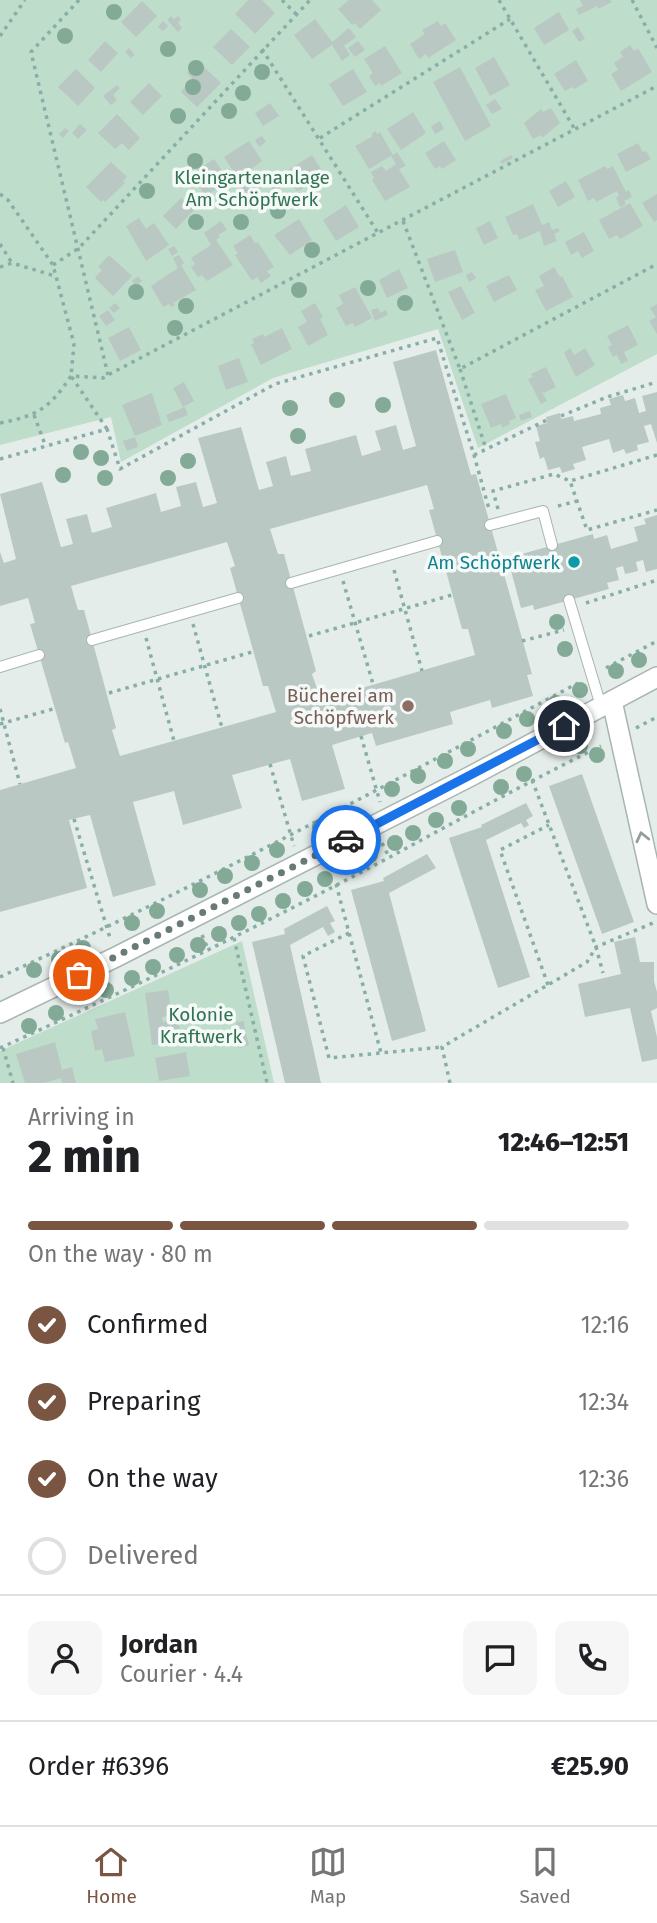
<!DOCTYPE html>
<meta charset="utf-8">
<style>
:root{--surface:#fff;--page:#f6f6f6;--text:#202124;--muted:#757577;--line:#e0e0e0;--accent:#7a5542}
body{margin:0;font-family:"Fira Sans",sans-serif;background:var(--page);color:var(--text);height:100vh;display:flex;flex-direction:column;font-size:26px;white-space:nowrap}
*{box-sizing:border-box;margin:0}
p{font-size:23px;color:var(--muted)}
.icon{flex:none;width:38px;height:38px;fill:none;stroke:currentColor;stroke-width:2;stroke-linecap:round;stroke-linejoin:round}
.map{position:relative;height:1083px;overflow:hidden}
.side{display:flex;flex-direction:column;background:var(--surface);flex:1}
.side>*{flex:none}
.pin{position:absolute;display:grid;place-items:center;width:60px;height:60px;color:#fff;margin:-30px;border:4px solid #fff;border-radius:50%;box-shadow:0 2px 7px #0007}
.courier{position:absolute;display:grid;place-items:center;width:70px;height:70px;margin:-35px;border:5px solid #1a73e8;border-radius:50%;background:#fff;color:#222;box-shadow:0 2px 9px #0007}
.summary em{font-style:normal;font-weight:800}
.summary div{display:flex;flex-direction:column-reverse}
.summary{display:flex;align-items:center;justify-content:space-between;height:119px;padding:0 28px}
h1{font-size:46px;font-weight:800;line-height:52px}
.bar{display:grid;grid-template-columns:repeat(4,1fr);gap:10px 7px;align-content:center;height:84px;padding:0 28px}
.bar i{height:9px;border-radius:5px;background:var(--line)}
.bar .current{background:var(--accent)}
.bar p{grid-column:span 4}
.line{display:flex;align-items:center;gap:18px;padding:0 28px;border-top:2px solid var(--line)}
.line div{flex:1}
.round{display:grid;place-items:center;flex:none;width:74px;height:74px;border-radius:14px;background:var(--page)}
ol{padding:0 28px;list-style:none}
li{display:flex;align-items:center;gap:21px;height:77px}
li p{margin-inline-start:auto}
li .icon{padding:7px;border-radius:50%;background:var(--accent);color:#fff;stroke-width:4}
li:last-child{color:var(--muted)}
li i{width:38px;height:38px;border:4px solid var(--line);border-radius:50%}
.menu{display:flex;justify-content:space-around;align-items:center;height:98px;border-top:2px solid var(--line);background:var(--surface);font-size:19px;color:var(--muted)}
.menu a{display:grid;justify-items:center;gap:4px}
.menu .current{color:var(--accent)}
.map>svg:first-child{display:block}
</style>
<div class="map">
<svg width="657" height="1083" viewBox="0 0 657 1083">
<rect width="100%" height="100%" fill="#e5edea"/>
<g fill="#bfddcb">
<polygon points="0,0 657,0 657,354 478,448 438,329 273,378 121,462 111,417 0,445"/>
<polygon points="242,941 274,1083 0,1083 0,1051"/>
</g>
<g fill="#bac8c4" fill-rule="evenodd">
<polygon points="248,0 262,0 275,13 255,34 235,14"/>
<polygon points="349,0 372,0 381,10 360,29 355,23 352,25 338,9"/>
<polygon points="580,0 610,0 612,2 598,9 597,6 579,15 576,9 583,6"/>
<polygon points="142,1 157,16 136,37 121,22"/>
<polygon points="559,12 569,30 544,45 534,28"/>
<polygon points="171,16 174,19 178,16 181,19 178,23 182,28 178,32 167,20"/>
<polygon points="315,19 332,42 349,28 356,37 344,46 350,55 342,61 332,45 312,59 294,35"/>
<polygon points="163,21 168,26 163,31 158,27"/>
<polygon points="438,21 441,26 445,23 456,40 428,58 426,54 419,59 410,44 425,34 422,30"/>
<polygon points="578,27 585,39 579,42 572,31"/>
<polygon points="231,29 250,47 232,65 213,47"/>
<polygon points="105,41 118,53 101,72 88,60"/>
<polygon points="358,41 365,50 355,57 348,48"/>
<polygon points="630,45 634,51 638,48 652,72 621,91 611,74 618,70 614,63 623,57 620,52"/>
<polygon points="385,46 402,73 381,86 380,83 375,86 369,76 373,73 364,59"/>
<polygon points="129,48 135,55 131,58 125,52"/>
<polygon points="494,57 510,85 490,96 475,68"/>
<polygon points="576,60 588,81 574,89 572,87 565,91 554,74"/>
<polygon points="197,63 202,68 204,67 221,83 197,107 181,92 192,78 187,73"/>
<polygon points="460,67 491,126 465,141 433,82"/>
<polygon points="76,69 95,88 78,106 58,87"/>
<polygon points="353,69 367,92 343,106 329,84"/>
<polygon points="149,83 162,96 143,115 130,102"/>
<polygon points="117,85 120,88 113,95 117,100 111,105 103,96"/>
<polygon points="495,99 502,109 492,114 486,105"/>
<polygon points="270,103 279,116 263,126 255,113"/>
<polygon points="551,108 560,123 542,138 541,135 533,139 524,123 541,109 543,112"/>
<polygon points="413,112 426,133 401,150 387,129"/>
<polygon points="117,114 140,138 129,150 122,143 115,149 98,133"/>
<polygon points="440,121 444,129 435,134 431,126"/>
<polygon points="80,124 87,130 78,139 72,133"/>
<polygon points="65,128 69,131 63,138 59,134"/>
<polygon points="376,131 377,134 380,132 393,155 397,152 406,166 399,169 410,187 385,201 372,180 374,178 371,172 382,166 386,171 396,164 391,156 369,169 355,146 373,136 371,134"/>
<polygon points="262,136 266,142 259,147 255,140"/>
<polygon points="249,141 262,161 238,179 224,157"/>
<polygon points="444,141 456,160 442,169 440,166 435,169 425,153"/>
<polygon points="638,143 643,152 646,151 651,159 626,172 617,154"/>
<polygon points="312,155 324,174 316,179 317,182 297,191 285,172"/>
<polygon points="511,155 513,158 502,164 500,161"/>
<polygon points="214,159 229,181 210,193 209,191 204,194 195,179 199,176 196,171"/>
<polygon points="111,162 127,177 123,181 125,183 105,202 103,200 101,202 86,187"/>
<polygon points="605,166 607,169 613,166 626,192 629,190 632,197 624,201 626,204 620,207 616,197 619,196 617,191 596,202 594,198 588,201 578,180"/>
<polygon points="276,179 282,186 274,192 269,185"/>
<polygon points="566,181 575,197 558,207 549,191"/>
<polygon points="247,182 254,194 245,199 238,188"/>
<polygon points="657,194 657,220 654,222 642,203"/>
<polygon points="307,196 312,203 304,208 299,201"/>
<polygon points="238,197 242,202 236,207 232,201"/>
<polygon points="181,198 194,210 176,229 163,216"/>
<polygon points="630,203 643,226 620,239 617,235 609,239 599,220"/>
<polygon points="533,204 542,225 549,222 552,230 558,228 560,231 554,234 557,241 544,246 540,231 519,240 517,234 513,235 505,217"/>
<polygon points="346,205 359,227 336,241 323,220"/>
<polygon points="139,218 146,229 154,223 169,245 146,261 126,226"/>
<polygon points="299,219 312,240 290,255 274,235"/>
<polygon points="221,221 227,230 218,235 220,237 216,240 233,265 207,281 202,275 198,277 191,267 195,264 191,258 211,245 204,233"/>
<polygon points="490,221 498,238 484,245 476,228"/>
<polygon points="584,232 594,251 582,258 578,251 571,255 565,242"/>
<polygon points="250,235 255,243 258,242 274,267 267,271 271,276 261,283 257,277 252,281 235,255 238,254 233,246"/>
<polygon points="174,246 178,252 172,256 168,249"/>
<polygon points="455,250 463,272 435,282 427,259"/>
<polygon points="109,255 132,276 113,296 95,278 102,270 98,267"/>
<polygon points="179,255 184,263 181,265 196,290 173,303 175,305 171,307 169,304 163,307 151,286 178,268 173,258"/>
<polygon points="554,267 560,277 562,276 573,297 546,311 535,290 544,286 539,276"/>
<polygon points="399,269 408,288 387,298 379,280"/>
<polygon points="472,272 476,278 469,282 466,275"/>
<polygon points="509,275 517,290 494,302 486,286"/>
<polygon points="138,276 142,281 136,286 132,281"/>
<polygon points="461,286 475,313 462,320 448,292"/>
<polygon points="355,287 372,318 355,327 353,323 346,326 336,308 343,304 339,295"/>
<polygon points="115,303 120,308 114,313 109,308"/>
<polygon points="315,303 323,317 320,319 328,335 308,346 298,327 307,322 301,311"/>
<polygon points="657,304 657,334 649,321 656,317 650,308"/>
<polygon points="378,308 380,313 386,310 388,315 375,321 371,310"/>
<polygon points="108,310 115,320 106,326 99,316"/>
<polygon points="628,325 638,345 624,352 628,361 621,364 617,355 613,357 608,347 612,345 607,336"/>
<polygon points="129,327 141,350 120,361 108,338"/>
<polygon points="282,328 292,349 261,365 251,344 254,343 252,339 263,334 264,337"/>
<polygon points="570,348 574,355 585,348 595,365 576,377 564,353"/>
<path d="M 436,350 L 471,475 L 476,474 L 532,674 L 527,675 L 533,696 L 492,708 L 490,700 L 450,712 L 453,724 L 376,746 L 372,733 L 332,745 L 345,789 L 302,801 L 290,759 L 232,775 L 242,808 L 183,825 L 174,791 L 133,802 L 156,885 L 113,897 L 90,815 L 69,820 L 87,888 L 0,912 L 0,790 L 76,768 L 68,742 L 65,743 L 30,624 L 35,623 L 28,598 L 0,606 L 0,552 L 4,563 L 16,559 L 0,494 L 42,482 L 61,547 L 73,544 L 66,519 L 87,514 L 92,533 L 112,527 L 106,508 L 156,493 L 161,512 L 181,506 L 176,487 L 196,482 L 203,507 L 217,503 L 198,438 L 241,427 L 259,490 L 273,486 L 266,462 L 286,456 L 291,476 L 311,471 L 305,449 L 356,435 L 362,456 L 381,450 L 375,431 L 396,425 L 403,450 L 416,446 L 393,362 ZM 427,485 L 434,509 L 429,510 L 462,629 L 468,629 L 475,655 L 321,700 L 312,674 L 316,671 L 284,554 L 278,554 L 270,529 ZM 227,542 L 235,566 L 230,568 L 263,686 L 268,686 L 276,712 L 120,756 L 112,730 L 116,728 L 84,610 L 78,610 L 71,586 Z"/>
<polygon points="239,358 248,382 226,390 218,366"/>
<polygon points="546,367 556,387 544,393 541,390 547,401 541,404 528,379 533,377 531,374"/>
<polygon points="184,382 194,401 183,407 173,388"/>
<polygon points="657,392 657,443 651,424 644,426 649,442 637,445 638,450 626,454 624,449 613,453 609,439 582,447 586,460 573,464 575,469 562,473 560,467 548,470 544,457 540,459 535,442 540,441 536,426 547,423 546,417 560,413 561,419 573,416 574,421 601,414 600,408 611,405 609,399 623,395 625,401 635,398 639,413 646,411 642,396"/>
<polygon points="152,393 162,425 135,436 122,405"/>
<polygon points="506,394 516,418 509,421 510,424 502,428 501,424 491,428 481,404"/>
<polygon points="185,407 188,415 169,422 166,415"/>
<polygon points="530,411 532,417 521,421 519,415"/>
<polygon points="135,437 138,447 127,451 123,441"/>
<polygon points="657,515 657,569 646,572 643,560 636,562 638,571 625,574 623,566 616,568 619,580 607,583 609,589 534,610 533,605 521,608 509,563 520,560 518,555 593,534 594,539 607,535 611,549 638,541 634,527 646,524 644,519"/>
<polygon points="582,774 634,922 602,934 549,786"/>
<polygon points="526,803 533,816 526,820 529,825 524,828 521,823 486,840 530,977 498,988 449,838 482,827 481,825"/>
<polygon points="427,854 436,868 389,893 426,1031 392,1041 351,890 384,881 383,878"/>
<polygon points="327,906 335,921 330,923 335,932 328,936 323,927 290,945 321,1083 285,1083 252,942 285,934 284,929"/>
<polygon points="635,937 640,962 654,962 654,981 657,992 657,1008 651,1011 657,1037 657,1059 642,1062 630,1008 585,1017 578,984 621,974 614,942"/>
<polygon points="168,990 172,1015 162,1017 163,1022 178,1019 181,1041 152,1045 145,993"/>
<polygon points="125,1012 135,1056 105,1062 102,1049 95,1051 91,1031 98,1029 95,1019"/>
<polygon points="244,1021 245,1029 237,1029 236,1022"/>
<polygon points="246,1034 249,1045 241,1048 237,1037"/>
<polygon points="55,1042 62,1070 72,1067 76,1083 62,1083 61,1078 44,1083 25,1083 16,1054"/>
<polygon points="186,1052 190,1076 159,1081 155,1058"/>
</g>
<g fill="none" stroke-linecap="round" stroke-linejoin="round">
<g stroke="#a8b5b2" stroke-width="12">
<g id="service">
<polyline points="490,525 543,511 552,545"/>
<polyline points="291,583 437,541"/>
<polyline points="569,600 601,706"/>
<polyline points="92,640 238,598"/>
<polyline points="0,667 39,655"/>
</g>
</g>
<g stroke="#a8b5b2" stroke-width="22">
<g id="minor">
<polyline points="612,701 657,904"/>
<polyline points="0,1013 116,957 471,776 657,677"/>
</g>
</g>
<g stroke="#87afa7" stroke-width="3.5" stroke-dasharray="3.5 5" stroke-linecap="butt">
<polyline points="79,0 31,52 108,375"/>
<polyline points="282,0 296,14"/>
<polyline points="499,0 574,128"/>
<polyline points="632,0 657,48"/>
<polyline points="0,36 25,0"/>
<polyline points="262,49 378,233"/>
<polyline points="320,138 510,19"/>
<polyline points="0,194 8,200 53,265 74,344 71,376 107,429"/>
<polyline points="403,221 460,369 657,264"/>
<polyline points="0,244 12,263"/>
<polyline points="53,265 79,248 310,0"/>
<polyline points="0,267 12,263 55,276"/>
<polyline points="460,369 486,449"/>
<polyline points="34,415 46,447"/>
<polyline points="561,416 607,397 657,382"/>
<path d="M 0,423 C 37,416 50,408 71,376 L 103,378 L 108,375 L 657,86"/>
<polyline points="474,455 547,420"/>
<polyline points="657,455 570,481 587,530 657,510"/>
<polyline points="0,459 107,429 120,469 275,384 437,338 474,455 489,509"/>
<polyline points="558,506 577,501"/>
<polyline points="498,509 493,491 554,474 570,481"/>
<polyline points="394,570 422,671"/>
<polyline points="343,581 373,684"/>
<polyline points="586,603 657,580"/>
<polyline points="193,624 222,728"/>
<polyline points="309,636 452,595"/>
<polyline points="146,638 174,741"/>
<polyline points="522,641 564,630"/>
<polyline points="606,668 657,641"/>
<polyline points="109,693 252,652"/>
<polyline points="0,709 20,784"/>
<polyline points="0,724 53,709"/>
<polyline points="636,728 657,717"/>
<polyline points="361,736 380,802"/>
<polyline points="270,764 294,846"/>
<polyline points="532,780 596,947 603,973"/>
<polyline points="74,819 110,938"/>
<polyline points="382,843 389,857"/>
<polyline points="336,884 381,1053"/>
<polyline points="349,933 303,956 329,1058 442,1047"/>
<polyline points="202,935 208,949"/>
<polyline points="234,938 267,1083"/>
<path d="M 0,977 C 197,887 387,785 578,683"/>
<polyline points="548,985 500,850 549,825"/>
<path d="M 0,1048 C 132,988 262,925 390,857 C 460,819 530,781 601,746"/>
<polyline points="3,1048 13,1083"/>
<polyline points="450,1083 442,1047 587,962 596,947 653,923"/>
</g>
<use href="#service" stroke="#fff" stroke-width="10"/>
<use href="#minor" stroke="#fff" stroke-width="19"/>
</g>
<g fill="#82aa96">
<circle cx="114" cy="12" r="8"/>
<circle cx="65" cy="36" r="8"/>
<circle cx="168" cy="49" r="8"/>
<circle cx="196" cy="68" r="8"/>
<circle cx="262" cy="72" r="8"/>
<circle cx="193" cy="87" r="8"/>
<circle cx="243" cy="93" r="8"/>
<circle cx="229" cy="111" r="8"/>
<circle cx="178" cy="116" r="8"/>
<circle cx="195" cy="161" r="8"/>
<circle cx="147" cy="191" r="8"/>
<circle cx="278" cy="211" r="8"/>
<circle cx="196" cy="222" r="8"/>
<circle cx="241" cy="222" r="8"/>
<circle cx="312" cy="250" r="8"/>
<circle cx="368" cy="288" r="8"/>
<circle cx="299" cy="290" r="8"/>
<circle cx="136" cy="292" r="8"/>
<circle cx="405" cy="303" r="8"/>
<circle cx="186" cy="306" r="8"/>
<circle cx="175" cy="328" r="8"/>
<circle cx="337" cy="400" r="8"/>
<circle cx="383" cy="405" r="8"/>
<circle cx="290" cy="408" r="8"/>
<circle cx="298" cy="436" r="8"/>
<circle cx="81" cy="452" r="8"/>
<circle cx="101" cy="458" r="8"/>
<circle cx="188" cy="461" r="8"/>
<circle cx="63" cy="475" r="8"/>
<circle cx="105" cy="478" r="8"/>
<circle cx="168" cy="478" r="8"/>
<circle cx="557" cy="622" r="8"/>
<circle cx="565" cy="649" r="8"/>
<circle cx="639" cy="660" r="8"/>
<circle cx="616" cy="671" r="8"/>
<circle cx="580" cy="690" r="8"/>
<circle cx="556" cy="703" r="8"/>
<circle cx="527" cy="719" r="8"/>
<circle cx="504" cy="731" r="8"/>
<circle cx="580" cy="746" r="8"/>
<circle cx="468" cy="749" r="8"/>
<circle cx="597" cy="755" r="8"/>
<circle cx="445" cy="761" r="8"/>
<circle cx="524" cy="774" r="8"/>
<circle cx="418" cy="776" r="8"/>
<circle cx="501" cy="787" r="8"/>
<circle cx="392" cy="789" r="8"/>
<circle cx="459" cy="808" r="8"/>
<circle cx="345" cy="814" r="8"/>
<circle cx="436" cy="820" r="8"/>
<circle cx="320" cy="827" r="8"/>
<circle cx="413" cy="833" r="8"/>
<circle cx="395" cy="843" r="8"/>
<circle cx="277" cy="850" r="8"/>
<circle cx="370" cy="855" r="8"/>
<circle cx="252" cy="863" r="8"/>
<circle cx="350" cy="866" r="8"/>
<circle cx="225" cy="876" r="8"/>
<circle cx="325" cy="879" r="8"/>
<circle cx="305" cy="889" r="8"/>
<circle cx="200" cy="890" r="8"/>
<circle cx="283" cy="901" r="8"/>
<circle cx="157" cy="911" r="8"/>
<circle cx="259" cy="914" r="8"/>
<circle cx="132" cy="923" r="8"/>
<circle cx="239" cy="923" r="8"/>
<circle cx="219" cy="934" r="8"/>
<circle cx="198" cy="945" r="8"/>
<circle cx="83" cy="948" r="8"/>
<circle cx="177" cy="955" r="8"/>
<circle cx="59" cy="959" r="8"/>
<circle cx="153" cy="967" r="8"/>
<circle cx="34" cy="970" r="8"/>
<circle cx="132" cy="978" r="8"/>
<circle cx="106" cy="990" r="8"/>
<circle cx="56" cy="1013" r="8"/>
<circle cx="29" cy="1026" r="8"/>
</g>
<defs><path id="oneway-chevron" d="M-2-3.5L2.5 0L-2 3.5" fill="none" stroke-width="1.6" stroke-linecap="round" stroke-linejoin="round" transform="scale(1.75)"/></defs>
<use stroke="#929e9c" href="#oneway-chevron" transform="translate(642 837) rotate(-103)"/>
<g fill="none" stroke-linecap="round" stroke-linejoin="round">
<polyline stroke="#687b78" stroke-width="7" stroke-dasharray="0 12.6" points="79,975 346,840"/>
<polyline stroke="#1a73e8" stroke-width="9" points="346,840 564,726"/>
</g>
<circle fill="#0f9aa8" stroke="#f5faf8" stroke-width="2.5" cx="574" cy="562" r="7"/>
<circle fill="#8d6e63" stroke="#f5faf8" stroke-width="2.5" cx="408" cy="706" r="7"/>
<g text-anchor="middle" dominant-baseline="central" stroke-width="7" stroke-linejoin="round" paint-order="stroke">
<g font-size="19" fill="#317352" stroke="#f5faf8">
<text x="252" y="177">Kleingartenanlage<tspan x="252" dy="22">Am Schöpfwerk</tspan></text>
<text x="201" y="1014">Kolonie<tspan x="201" dy="22">Kraftwerk</tspan></text>
</g>
<g font-size="19" fill="#0d838f" stroke="#f5faf8" text-anchor="end">
<text x="560" y="562">Am Schöpfwerk</text>
</g>
<g font-size="19" fill="#785e54" stroke="#f5faf8" text-anchor="end">
<text x="394" y="695">Bücherei am<tspan x="394" dy="22">Schöpfwerk</tspan></text>
</g>
</g>
</svg>
<div class="pin" style="left:79px;top:975px;background:#ea580c"><svg class="icon" aria-label="bag" viewBox="0 0 24 24"><path d="M5 8h14l-1 12H6zM9 8a3 3 0 0 1 6 0"/></svg></div>
<div class="pin" style="left:564px;top:726px;background:#1f2937"><svg class="icon" aria-label="home" viewBox="0 0 24 24"><path d="M3 11l9-7 9 7M6 9v11h12V9"/></svg></div>
<div class="courier" style="left:346px;top:840px"><svg class="icon" aria-label="car" viewBox="0 0 24 24"><path d="M5 17H2v-5l4-1 3-4h7l3 4 3 1v5h-3M9 17h6M6 11h13"/><circle cx="7" cy="17" r="2"/><circle cx="17" cy="17" r="2"/></svg></div>
</div>
<section class="side">
<div class="summary"><div><h1>2 min</h1><p>Arriving in</p></div><em>12:46–12:51</em></div>
<div class="bar"><i class="current"></i><i class="current"></i><i class="current"></i><i></i><p>On the way · 80 m</p></div>
<ol>
<li><svg class="icon" aria-label="check" viewBox="0 0 24 24"><path d="M5 12l5 5 9-10"/></svg>Confirmed<p>12:16</p></li>
<li><svg class="icon" aria-label="check" viewBox="0 0 24 24"><path d="M5 12l5 5 9-10"/></svg>Preparing<p>12:34</p></li>
<li><svg class="icon" aria-label="check" viewBox="0 0 24 24"><path d="M5 12l5 5 9-10"/></svg>On the way<p>12:36</p></li>
<li><i></i>Delivered</li>
</ol>
<div class="line" style="height:126px"><a class="round"><svg class="icon" aria-label="person" viewBox="0 0 24 24"><circle cx="12" cy="8" r="4"/><path d="M4 21q1-7 8-7t8 7"/></svg></a><div><b>Jordan</b><p>Courier · 4.4</p></div><a class="round"><svg class="icon" aria-label="chat" viewBox="0 0 24 24"><path d="M4 5h16v11H9l-5 4z"/></svg></a><a class="round"><svg class="icon" aria-label="phone" viewBox="0 0 24 24"><path d="M5 4h4l2 5-3 2q2 4 5 5l2-3 5 2v4C11 20 4 13 5 4z"/></svg></a></div>
<div class="line" style="height:91px"><div>Order #6396</div><b>€25.90</b></div>
</section>
<nav class="menu">
<a class="current"><svg class="icon" aria-label="home" viewBox="0 0 24 24"><path d="M3 11l9-7 9 7M6 9v11h12V9"/></svg>Home</a>
<a><svg class="icon" aria-label="map" viewBox="0 0 24 24"><path d="M3 6l6-2 6 2 6-2v14l-6 2-6-2-6 2zM9 4v14M15 6v14"/></svg>Map</a>
<a><svg class="icon" aria-label="saved" viewBox="0 0 24 24"><path d="M7 4h10v16l-5-4-5 4z"/></svg>Saved</a>
</nav>
